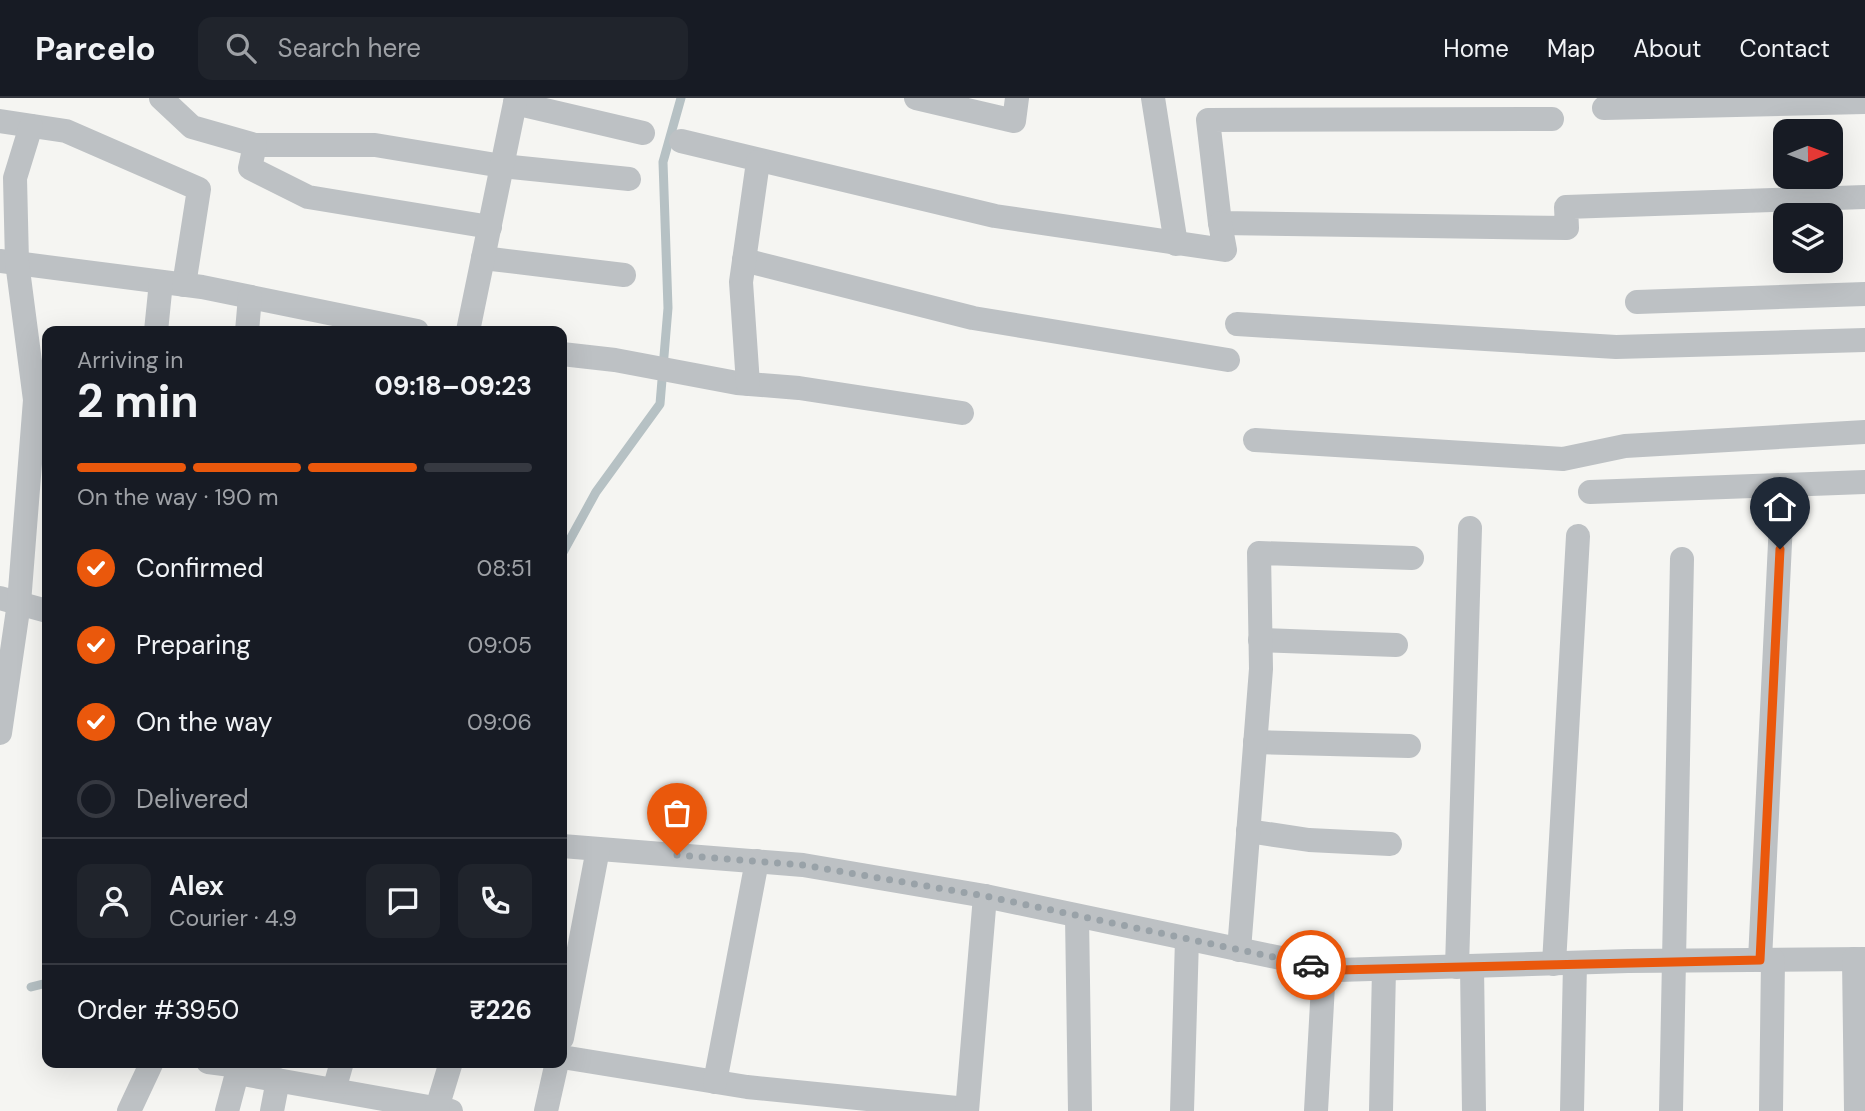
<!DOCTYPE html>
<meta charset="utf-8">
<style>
:root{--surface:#171b24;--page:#20242c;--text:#f1f3f6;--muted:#9ea1a6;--line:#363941;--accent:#ea580c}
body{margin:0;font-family:"DM Sans",sans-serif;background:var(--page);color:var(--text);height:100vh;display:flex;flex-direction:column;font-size:26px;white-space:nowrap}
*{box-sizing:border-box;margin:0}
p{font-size:23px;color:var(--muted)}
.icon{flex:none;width:38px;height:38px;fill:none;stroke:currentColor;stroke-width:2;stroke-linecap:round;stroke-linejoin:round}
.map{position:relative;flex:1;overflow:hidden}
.sheet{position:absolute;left:42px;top:228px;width:525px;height:742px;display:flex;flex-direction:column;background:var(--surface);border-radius:14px;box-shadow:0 7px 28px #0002}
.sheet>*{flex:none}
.needle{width:46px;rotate:89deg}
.buttons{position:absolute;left:1773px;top:21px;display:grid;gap:14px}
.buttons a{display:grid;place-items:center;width:70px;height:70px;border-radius:14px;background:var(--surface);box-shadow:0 7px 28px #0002;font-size:35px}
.pin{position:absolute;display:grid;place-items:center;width:60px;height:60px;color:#fff;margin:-72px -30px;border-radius:50% 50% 50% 0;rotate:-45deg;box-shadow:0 0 7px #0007}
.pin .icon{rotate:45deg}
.courier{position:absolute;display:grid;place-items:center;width:70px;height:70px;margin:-35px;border:5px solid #ea580c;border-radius:50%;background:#fff;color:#222;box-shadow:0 2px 9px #0007}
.headline em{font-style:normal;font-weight:700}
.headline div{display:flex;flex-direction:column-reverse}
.headline{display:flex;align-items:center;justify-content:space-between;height:119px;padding:0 35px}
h1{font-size:46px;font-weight:700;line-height:52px}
.bar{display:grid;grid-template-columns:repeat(4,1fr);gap:10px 7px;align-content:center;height:84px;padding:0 35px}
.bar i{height:9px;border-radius:5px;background:var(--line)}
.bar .selected{background:var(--accent)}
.bar p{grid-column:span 4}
.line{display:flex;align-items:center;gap:18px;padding:0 35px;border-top:2px solid var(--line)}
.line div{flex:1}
.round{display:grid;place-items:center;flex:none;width:74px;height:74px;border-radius:14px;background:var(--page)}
ol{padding:0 35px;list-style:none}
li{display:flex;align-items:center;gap:21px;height:77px}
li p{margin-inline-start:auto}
li .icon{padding:7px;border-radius:50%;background:var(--accent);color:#fff;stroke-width:4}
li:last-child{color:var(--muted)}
li i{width:38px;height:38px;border:4px solid var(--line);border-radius:50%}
header{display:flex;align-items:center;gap:42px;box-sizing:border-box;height:98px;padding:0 35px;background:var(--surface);border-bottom:2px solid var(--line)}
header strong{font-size:33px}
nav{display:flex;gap:38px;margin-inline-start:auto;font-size:24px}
.search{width:490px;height:63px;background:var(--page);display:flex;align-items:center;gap:18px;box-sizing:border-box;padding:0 24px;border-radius:14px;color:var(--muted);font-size:26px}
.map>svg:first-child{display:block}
</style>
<header>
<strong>Parcelo</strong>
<div class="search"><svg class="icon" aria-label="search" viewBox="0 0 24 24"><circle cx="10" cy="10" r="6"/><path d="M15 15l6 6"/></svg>Search here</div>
<nav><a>Home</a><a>Map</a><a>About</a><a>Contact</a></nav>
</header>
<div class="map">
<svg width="1865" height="1013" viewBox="0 0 1865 1013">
<rect width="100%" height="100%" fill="#f5f5f2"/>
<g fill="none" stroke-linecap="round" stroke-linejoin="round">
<g stroke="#b6c1c4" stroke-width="9">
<polyline points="562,456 596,394 660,306 668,210 663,64 681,0"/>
<polyline points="31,889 47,885"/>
</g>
<g stroke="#bdc1c4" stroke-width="24">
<polyline points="161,0 192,29 255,47 375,47 502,68 629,81"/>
<polyline points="916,0 1014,23 1017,0"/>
<polyline points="1153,0 1176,146"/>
<polyline points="515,5 643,35"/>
<polyline points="1604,10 1865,4"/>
<polyline points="1552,21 1208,22 1220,125 1567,130 1566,109 1865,99"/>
<polyline points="0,23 66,33 199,91 184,187"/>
<polyline points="681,43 995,118 1225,152 1220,125"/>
<polyline points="255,47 250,70 308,99 490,129"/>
<polyline points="483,160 624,177"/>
<polyline points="744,162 973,220 1228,262"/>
<polyline points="0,163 202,189 417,233"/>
<polyline points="1637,204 1865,196"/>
<polyline points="1237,226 1616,249 1865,242"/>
<polyline points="156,233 161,184"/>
<polyline points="247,233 250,199"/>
<polyline points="468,233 516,0"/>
<polyline points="562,256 615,262 737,285 799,290 962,315"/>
<polyline points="748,286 741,184 758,64"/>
<polyline points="1255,342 1563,361 1625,348 1865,334"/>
<polyline points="1590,394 1865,384"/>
<polyline points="0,500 47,513"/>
<polyline points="1260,542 1396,547"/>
<polyline points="0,635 19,505 35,302 17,164 15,80 31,28"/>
<polyline points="1255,644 1409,648"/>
<polyline points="1248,733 1309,742 1390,746"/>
<polyline points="562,748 803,767 985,798 1338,872 1628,863 1865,861"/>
<polyline points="1077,818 1080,1013"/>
<polyline points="1239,852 1261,571 1259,455 1412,460"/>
<polyline points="1854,861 1856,1013"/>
<polyline points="1760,862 1781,424"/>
<polyline points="1554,866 1578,438"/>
<polyline points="1472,868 1474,1013"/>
<polyline points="1457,869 1470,430"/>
<polyline points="562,940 598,751"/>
<polyline points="562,959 747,989 967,1011"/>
<polyline points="208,964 239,968"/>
<polyline points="237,975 451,1013"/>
<polyline points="715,984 757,763"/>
<polyline points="334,992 342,964"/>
<polyline points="437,1010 451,964"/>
<polyline points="129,1013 152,964"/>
<polyline points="227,1013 240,964"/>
<polyline points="272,1013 278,982"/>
<polyline points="546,1013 557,964"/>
<polyline points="967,1013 985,798"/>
<polyline points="1182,1013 1187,841"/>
<polyline points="1316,1013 1324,869"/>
<polyline points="1381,1013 1384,871"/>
<polyline points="1572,1013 1575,865"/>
<polyline points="1671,1013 1682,461"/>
<polyline points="1771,1013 1773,862"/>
</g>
</g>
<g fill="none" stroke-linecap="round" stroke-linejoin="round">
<polyline stroke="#99a2a8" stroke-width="7" stroke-dasharray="0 12.6" points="677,757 803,767 985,798 1311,867"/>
<polyline stroke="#ea580c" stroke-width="9" points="1311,867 1338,872 1760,862 1780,451"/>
</g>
</svg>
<div class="buttons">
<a><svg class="needle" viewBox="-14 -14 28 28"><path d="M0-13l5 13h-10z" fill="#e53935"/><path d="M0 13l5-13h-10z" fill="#9ea1a6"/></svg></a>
<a><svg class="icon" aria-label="layers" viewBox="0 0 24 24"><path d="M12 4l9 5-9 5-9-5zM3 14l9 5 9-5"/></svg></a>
</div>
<div class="pin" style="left:677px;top:757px;background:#ea580c"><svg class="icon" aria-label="bag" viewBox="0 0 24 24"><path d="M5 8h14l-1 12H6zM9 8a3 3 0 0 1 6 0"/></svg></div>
<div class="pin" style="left:1780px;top:451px;background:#1f2937"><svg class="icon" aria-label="home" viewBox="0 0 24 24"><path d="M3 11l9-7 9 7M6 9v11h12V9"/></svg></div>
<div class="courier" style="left:1311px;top:867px"><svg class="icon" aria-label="car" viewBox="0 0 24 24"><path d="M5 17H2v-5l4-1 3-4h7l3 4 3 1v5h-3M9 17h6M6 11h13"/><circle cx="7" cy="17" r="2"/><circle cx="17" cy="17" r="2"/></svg></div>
<section class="sheet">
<div class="headline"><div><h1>2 min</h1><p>Arriving in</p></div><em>09:18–09:23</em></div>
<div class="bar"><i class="selected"></i><i class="selected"></i><i class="selected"></i><i></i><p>On the way · 190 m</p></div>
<ol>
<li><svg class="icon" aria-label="check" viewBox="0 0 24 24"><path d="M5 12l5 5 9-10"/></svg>Confirmed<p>08:51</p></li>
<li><svg class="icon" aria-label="check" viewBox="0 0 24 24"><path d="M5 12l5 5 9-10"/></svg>Preparing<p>09:05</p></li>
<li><svg class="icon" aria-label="check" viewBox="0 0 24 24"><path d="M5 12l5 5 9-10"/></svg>On the way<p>09:06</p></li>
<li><i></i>Delivered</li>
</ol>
<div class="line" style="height:126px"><a class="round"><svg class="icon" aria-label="person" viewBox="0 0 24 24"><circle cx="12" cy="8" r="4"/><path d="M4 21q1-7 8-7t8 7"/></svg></a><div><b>Alex</b><p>Courier · 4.9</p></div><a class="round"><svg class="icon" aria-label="chat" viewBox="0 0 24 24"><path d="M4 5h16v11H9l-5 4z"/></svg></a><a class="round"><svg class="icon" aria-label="phone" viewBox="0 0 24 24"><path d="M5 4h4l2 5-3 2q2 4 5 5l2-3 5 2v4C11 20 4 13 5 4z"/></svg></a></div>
<div class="line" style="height:91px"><div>Order #3950</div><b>₹226</b></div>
</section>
</div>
